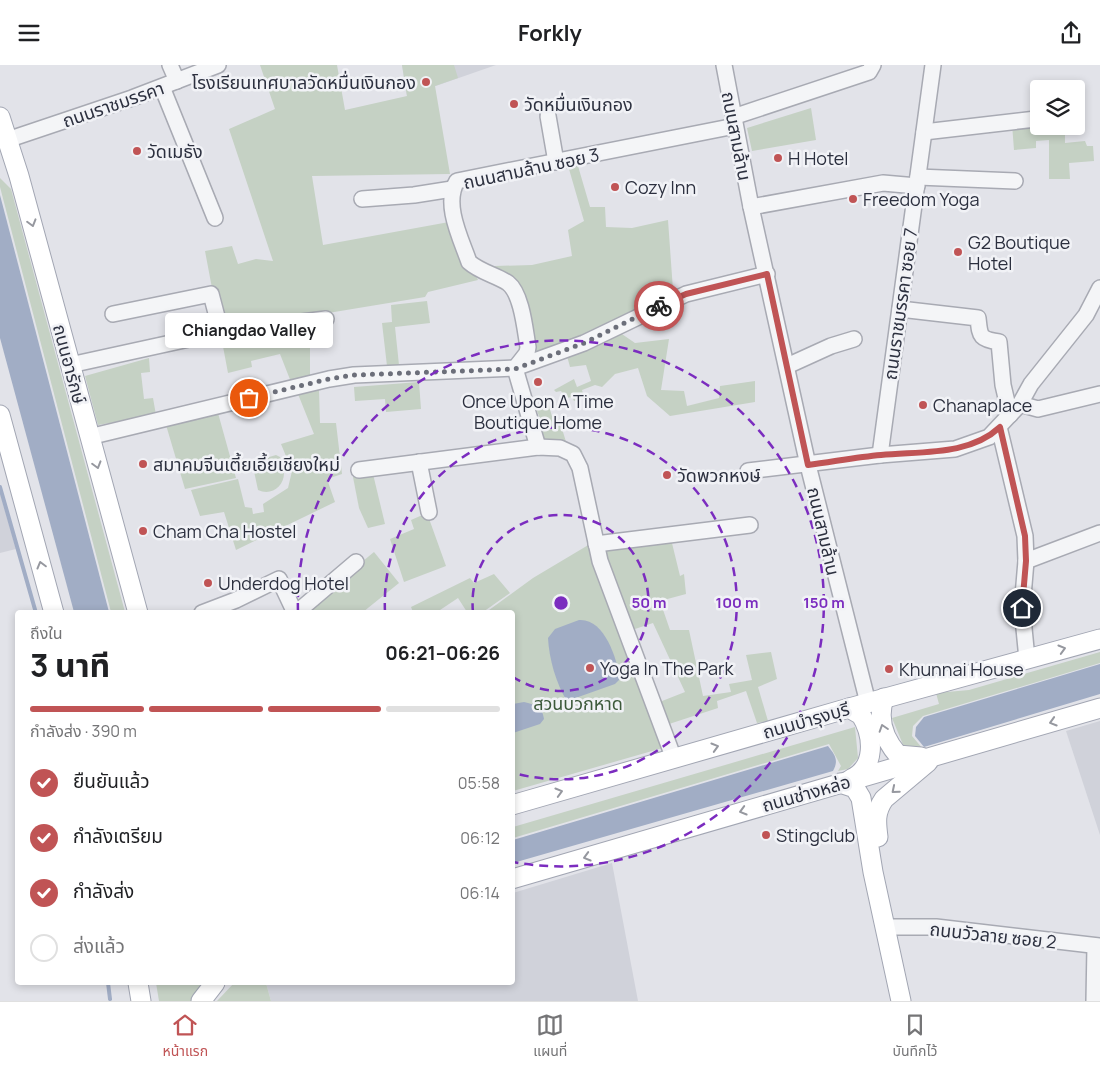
<!DOCTYPE html>
<html lang="th">
<meta charset="utf-8">
<style>
:root{--surface:#fff;--page:#f2f2f2;--text:#202124;--muted:#757577;--line:#e0e0e0;--accent:#c05455}
body{margin:0;font-family:Manrope,"Noto Sans Thai",sans-serif;background:var(--page);color:var(--text);height:100vh;display:flex;flex-direction:column;font-size:19px;white-space:nowrap}
*{box-sizing:border-box;margin:0}
p{font-size:16px;color:var(--muted)}
.icon{flex:none;width:28px;height:28px;fill:none;stroke:currentColor;stroke-width:2;stroke-linecap:round;stroke-linejoin:round}
.map{position:relative;flex:1;overflow:hidden}
.drawer{position:absolute;left:15px;top:545px;width:500px;height:375px;display:flex;flex-direction:column;background:var(--surface);border-radius:5px;box-shadow:0 2px 8px #0003}
.drawer>*{flex:none}
.buttons{position:absolute;left:1030px;top:15px;display:grid;gap:10px}
.buttons a{display:grid;place-items:center;width:55px;height:55px;border-radius:5px;background:var(--surface);box-shadow:0 2px 8px #0003;font-size:25px}
.pin{position:absolute;display:grid;place-items:center;width:42px;height:42px;color:#fff;margin:-21px;border:2px solid #fff;border-radius:50%;box-shadow:0 1px 5px #0007}
.courier{position:absolute;display:grid;place-items:center;width:50px;height:50px;margin:-25px;border:4px solid #c05455;border-radius:50%;background:#fff;color:#222;box-shadow:0 1px 6px #0007}
.bubble{position:absolute;height:35px;border-radius:5px;background:var(--surface);box-shadow:0 2px 8px #0003;font-size:16px;font-weight:700;line-height:35px;text-align:center}
.headline em{font-style:normal;font-weight:700}
.headline div{display:flex;flex-direction:column-reverse}
.headline{display:flex;align-items:center;justify-content:space-between;height:85px;padding:0 15px}
h1{font-size:32px;font-weight:700;line-height:38px}
.bar{display:grid;grid-template-columns:repeat(4,1fr);gap:8px 5px;align-content:center;height:60px;padding:0 15px}
.bar i{height:6px;border-radius:4px;background:var(--line)}
.bar .selected{background:var(--accent)}
.bar p{grid-column:span 4}
ol{padding:0 15px;list-style:none}
li{display:flex;align-items:center;gap:15px;height:55px}
li p{margin-inline-start:auto}
li .icon{padding:5px;border-radius:50%;background:var(--accent);color:#fff;stroke-width:4}
li:last-child{color:var(--muted)}
li i{width:28px;height:28px;border:2px solid var(--line);border-radius:50%}
header{display:flex;justify-content:space-between;align-items:center;height:65px;padding:0 15px;background:var(--surface);font-size:22px;font-weight:700}
.tabs{display:flex;justify-content:space-around;align-items:center;height:70px;border-top:1px solid var(--line);background:var(--surface);font-size:14px;color:var(--muted)}
.tabs a{display:grid;justify-items:center;gap:2px}
.tabs .selected{color:var(--accent)}
.map>svg:first-child{display:block}
</style>
<header><svg class="icon" aria-label="menu" viewBox="0 0 24 24"><path d="M4 6h16M4 12h16M4 18h16"/></svg>Forkly<svg class="icon" aria-label="share" viewBox="0 0 24 24"><path d="M12 15V3M7 8l5-5 5 5M5 13v7h14v-7"/></svg></header>
<div class="map">
<svg width="1100" height="936" viewBox="0 0 1100 936">
<rect width="100%" height="100%" fill="#e2e3e9"/>
<g fill="#d0d2da">
<polygon points="402,0 496,0 407,31"/>
<polygon points="0,428 16,484 0,488"/>
<polygon points="1100,656 1100,770 1066,666"/>
<polygon points="612,798 638,936 271,936 266,918 512,918 513,828"/>
</g>
<g fill="#c5d1c4">
<polygon points="260,0 337,0 345,45 407,31 402,0 454,0 458,13 435,21 450,109 312,111 323,180 449,157 478,215 428,227 425,232 310,251 310,314 291,317 280,289 251,296 252,302 228,308 205,186 232,181 238,199 256,194 273,196 229,64 275,44"/>
<polygon points="811,43 816,75 752,86 747,63"/>
<polygon points="1039,57 1039,61 1065,61 1065,78 1085,76 1087,81 1093,81 1094,96 1069,98 1070,114 1049,114 1049,75 1036,76 1036,83 1014,85 1012,59"/>
<path d="M 578,101 L 590,142 L 605,142 L 606,162 L 632,163 L 668,155 L 673,225 C 629,249 582,279 532,288 L 521,236 L 496,209 L 495,201 L 532,200 L 572,191 L 568,165 L 584,156 L 569,104 Z"/>
<polygon points="0,113 11,124 125,547 111,547 0,122"/>
<polygon points="427,236 430,258 395,262 399,300 387,301 382,258 392,257 391,240"/>
<polygon points="616,265 635,278 669,274 661,325 684,326 687,341 719,333 720,321 755,316 755,337 670,351 647,331 638,303 615,309 602,322 595,320 582,325 584,332 574,336 572,332 566,333 561,326 556,327 554,325 574,314 577,322 591,316 586,300 570,302 566,287"/>
<polygon points="149,293 150,307 141,308 144,334 153,333 156,350 98,360 85,311"/>
<polygon points="419,317 421,344 386,347 385,334 355,336 354,322"/>
<polygon points="319,325 320,358 336,358 342,409 327,414 335,437 236,485 224,447 200,451 191,425 238,414 245,442 252,443 253,449 264,447 263,439 288,423 292,406 281,379 314,369 298,329"/>
<polygon points="547,334 553,355 559,354 567,380 541,379 534,356 540,354 536,343"/>
<polygon points="218,348 236,413 185,424 166,360 187,357"/>
<path d="M 276,390 L 280,392 C 282,397 285,403 284,408 C 284,422 271,431 258,425 L 252,397 Z"/>
<polygon points="373,409 385,459 368,463 359,443 353,412"/>
<polygon points="427,448 446,501 404,517 390,474 414,464 411,455"/>
<polygon points="671,474 680,511 684,509 686,529 660,536 670,565 689,565 703,631 731,627 729,619 752,615 746,590 771,587 777,614 758,622 768,656 757,658 746,626 717,636 718,643 666,660 657,638 685,627 653,558 629,566 600,482"/>
<polygon points="590,479 666,682 513,726 512,548 485,548 533,513"/>
<polygon points="374,487 399,518 363,547 300,548"/>
<polygon points="494,509 510,528 483,547 467,547 458,533 437,547 413,547 411,542 470,513 474,518"/>
<polygon points="1100,587 1100,598 923,651 913,661 912,671 923,684 904,682 892,653 939,639 936,628 969,625"/>
<polygon points="855,662 858,693 848,704 838,706 841,701 829,679 513,773 513,762"/>
<polygon points="156,918 209,918 193,936 159,936"/>
<polygon points="234,918 266,918 271,936 217,936"/>
</g>
<g fill="#a1adc5">
<polygon points="0,130 109,547 74,547 0,273"/>
<path d="M 579,555 C 604,553 617,593 620,614 L 615,619 L 567,636 C 556,619 549,593 548,573 L 555,564 Z"/>
<polygon points="1100,599 1100,629 924,682 915,671 916,662 924,652"/>
<path d="M 524,637 C 535,640 542,640 544,654 L 540,659 L 513,668 L 513,639 Z"/>
<path d="M 828,681 C 835,690 839,695 833,706 L 513,798 L 513,775 Z"/>
</g>
<g fill="none" stroke-linecap="round" stroke-linejoin="round">
<g stroke="#a1adc5" stroke-width="4">
<polyline points="0,422 36,548"/>
<polyline points="108,918 110,934"/>
</g>
<g stroke="#a8aab3" stroke-width="18">
<g id="minor">
<polyline points="170,0 177,16"/>
<polyline points="724,0 751,142 808,400 868,638"/>
<polyline points="162,22 215,153"/>
<polyline points="548,51 556,97"/>
<polyline points="733,52 869,7 873,0"/>
<polyline points="924,67 1036,54"/>
<polyline points="7,75 132,33 218,0"/>
<polyline points="918,112 1015,116"/>
<polyline points="362,134 414,130 452,124"/>
<polyline points="751,142 883,118 917,121"/>
<path d="M 900,244 L 978,253 C 980,271 979,274 999,277 L 1003,320 L 1010,350"/>
<polyline points="113,249 211,229 221,267"/>
<polyline points="70,300 221,267 326,254"/>
<polyline points="787,301 831,281 854,274"/>
<path d="M 516,302 L 527,288 L 528,282 C 525,265 522,229 508,218 C 496,210 480,207 469,197 C 461,174 443,139 457,116 L 735,61"/>
<polyline points="515,303 538,382"/>
<polyline points="1020,339 1038,344 1100,329"/>
<polyline points="999,362 1025,471 1026,496 1022,543 1027,594"/>
<polyline points="89,372 329,314 354,310 515,303 584,278 686,229 767,209"/>
<polyline points="880,390 933,0"/>
<polyline points="419,397 429,447"/>
<polyline points="359,405 538,382 560,383 573,389 580,403 600,496 674,694"/>
<polyline points="748,406 880,390 955,384 989,372 1020,339 1031,319 1086,250 1100,223"/>
<polyline points="596,479 750,460"/>
<polyline points="1026,496 1100,468"/>
<polyline points="202,548 236,535 279,514 295,548"/>
<polyline points="296,548 356,497"/>
<polyline points="886,862 936,862 1100,881"/>
<polyline points="1094,936 1095,881"/>
</g>
</g>
<g stroke="#a2a6b3" stroke-width="21">
<g id="major">
<polyline points="0,52 19,111 138,548"/>
<polyline points="0,350 54,548"/>
<path d="M 884,633 C 877,654 884,674 898,690 L 921,692"/>
<path d="M 849,643 L 861,650 C 874,671 876,703 851,714"/>
<polyline points="840,718 855,723 861,733 873,807 901,936"/>
<polyline points="512,740 842,645 1100,574"/>
<path d="M 878,772 C 876,757 875,747 884,734 L 928,697"/>
<polyline points="512,814 1100,643"/>
<polyline points="138,918 141,936"/>
<polyline points="201,936 215,918"/>
</g>
</g>
<use href="#minor" stroke="#f4f5f7" stroke-width="15"/>
<use href="#major" stroke="#fff" stroke-width="19"/>
</g>
<defs><path id="oneway-chevron" d="M-2-3.5L2.5 0L-2 3.5" fill="none" stroke-width="1.6" stroke-linecap="round" stroke-linejoin="round" transform="scale(1.25)"/></defs>
<g stroke="#96989f">
<use href="#oneway-chevron" transform="translate(32 158) rotate(74)"/>
<use href="#oneway-chevron" transform="translate(97 400) rotate(74)"/>
<use href="#oneway-chevron" transform="translate(41 500) rotate(-105)"/>
<use href="#oneway-chevron" transform="translate(1062 584) rotate(-16)"/>
<use href="#oneway-chevron" transform="translate(1053 657) rotate(163)"/>
<use href="#oneway-chevron" transform="translate(883 663) rotate(-108)"/>
<use href="#oneway-chevron" transform="translate(715 682) rotate(-16)"/>
<use href="#oneway-chevron" transform="translate(895 725) rotate(140)"/>
<use href="#oneway-chevron" transform="translate(559 727) rotate(-16)"/>
<use href="#oneway-chevron" transform="translate(743 746) rotate(164)"/>
<use href="#oneway-chevron" transform="translate(587 792) rotate(164)"/>
</g>
<g fill="none" stroke-linecap="round" stroke-linejoin="round">
<polyline stroke="#6c6f7a" stroke-width="5" stroke-dasharray="0 9" points="249,333 329,314 354,310 515,304 584,278 659,241"/>
<path stroke="#c05455" stroke-width="6" d="M 659,241 L 686,229 L 767,209 L 808,400 C 832,397 857,392 881,390 C 921,386 969,391 1000,362 L 1025,471 L 1026,496 L 1022,543"/>
</g>
<g fill="none" stroke="#7b2cbf" stroke-width="2.5" stroke-dasharray="9 6">
<path d="M473 547A88 88 0 1 1 513 612"/>
<path d="M385 547A176 176 0 1 1 514 708"/>
<path d="M298 547A263 263 0 1 1 513 797"/>
</g>
<g fill="#c05455" stroke="#f1f2f6" stroke-width="2">
<circle cx="426" cy="17" r="5"/>
<circle cx="514" cy="39" r="5"/>
<circle cx="137" cy="86" r="5"/>
<circle cx="778" cy="93" r="5"/>
<circle cx="615" cy="122" r="5"/>
<circle cx="853" cy="134" r="5"/>
<circle cx="958" cy="187" r="5"/>
<circle cx="538" cy="317" r="5"/>
<circle cx="923" cy="340" r="5"/>
<circle cx="143" cy="399" r="5"/>
<circle cx="667" cy="410" r="5"/>
<circle cx="143" cy="466" r="5"/>
<circle cx="208" cy="518" r="5"/>
<circle cx="590" cy="603" r="5"/>
<circle cx="889" cy="604" r="5"/>
<circle cx="766" cy="770" r="5"/>
</g>
<g text-anchor="middle" dominant-baseline="central" stroke-width="5" stroke-linejoin="round" paint-order="stroke">
<g font-size="18" fill="#2c303f" stroke="#f1f2f6" text-anchor="start">
<text x="416" y="17" text-anchor="end">โรงเรียนเทศบาลวัดหมื่นเงินกอง</text>
<text x="524" y="39">วัดหมื่นเงินกอง</text>
<text x="147" y="86">วัดเมธัง</text>
<text x="788" y="93">H Hotel</text>
<text x="625" y="122">Cozy Inn</text>
<text x="863" y="134">Freedom Yoga</text>
<text x="968" y="177">G2 Boutique<tspan x="968" dy="21">Hotel</tspan></text>
<text x="538" y="336" text-anchor="middle">Once Upon A Time<tspan x="538" dy="21">Boutique Home</tspan></text>
<text x="933" y="340">Chanaplace</text>
<text x="153" y="399">สมาคมจีนเตี้ยเอี้ยเชียงใหม่</text>
<text x="677" y="410">วัดพวกหงษ์</text>
<text x="153" y="466">Cham Cha Hostel</text>
<text x="218" y="518">Underdog Hotel</text>
<text x="600" y="603">Yoga In The Park</text>
<text x="899" y="604">Khunnai House</text>
<text x="776" y="770">Stingclub</text>
</g>
<g font-size="18" fill="#2c303f" stroke="#f1f2f6">
<text transform="translate(113 39) rotate(-19)">ถนนราชมรรคา</text>
<text transform="translate(737 71) rotate(79)">ถนนสามล้าน</text>
<text transform="translate(531 103) rotate(-12)">ถนนสามล้าน ซอย 3</text>
<text transform="translate(900 239) rotate(-82)">ถนนราชมรรคา ซอย 7</text>
<text transform="translate(70 299) rotate(75)">ถนนอารักษ์</text>
<text transform="translate(824 466) rotate(77)">ถนนสามล้าน</text>
<text transform="translate(806 655) rotate(-16)">ถนนบำรุงบุรี</text>
<text transform="translate(806 728) rotate(-16)">ถนนช่างหล่อ</text>
<text transform="translate(993 870) rotate(6)">ถนนวัวลาย ซอย 2</text>
</g>
<g font-size="18" fill="#3c593a" stroke="#f1f2f6">
<text x="578" y="638">สวนบวกหาด</text>
</g>
</g>
<circle cx="561" cy="538" r="8" fill="#7b2cbf" stroke="#f1f2f6" stroke-width="2.5"/>
<g font-size="15" text-anchor="middle" font-weight="bold" fill="#7b2cbf" stroke="#f1f2f6" stroke-width="5" stroke-linejoin="round" paint-order="stroke">
<text x="649" y="543">50 m</text>
<text x="737" y="543">100 m</text>
<text x="824" y="543">150 m</text>
</g>
</svg>
<div class="buttons">
<a><svg class="icon" aria-label="layers" viewBox="0 0 24 24"><path d="M12 4l9 5-9 5-9-5zM3 14l9 5 9-5"/></svg></a>
</div>
<div class="pin" style="left:249px;top:333px;background:#ea580c"><svg class="icon" aria-label="bag" viewBox="0 0 24 24"><path d="M5 8h14l-1 12H6zM9 8a3 3 0 0 1 6 0"/></svg></div>
<div class="pin" style="left:1022px;top:543px;background:#1f2937"><svg class="icon" aria-label="home" viewBox="0 0 24 24"><path d="M3 11l9-7 9 7M6 9v11h12V9"/></svg></div>
<div class="courier" style="left:659px;top:241px"><svg class="icon" aria-label="bike" viewBox="0 0 24 24"><circle cx="6" cy="16" r="4"/><circle cx="18" cy="16" r="4"/><path d="M6 16l4-8h5l3 8M10 8l3 8H6M13 5h3"/></svg></div>
<div class="bubble" style="left:165px;top:248px;width:168px">Chiangdao Valley</div>
<section class="drawer">
<div class="headline"><div><h1>3 นาที</h1><p>ถึงใน</p></div><em>06:21–06:26</em></div>
<div class="bar"><i class="selected"></i><i class="selected"></i><i class="selected"></i><i></i><p>กำลังส่ง · 390 m</p></div>
<ol>
<li><svg class="icon" aria-label="check" viewBox="0 0 24 24"><path d="M5 12l5 5 9-10"/></svg>ยืนยันแล้ว<p>05:58</p></li>
<li><svg class="icon" aria-label="check" viewBox="0 0 24 24"><path d="M5 12l5 5 9-10"/></svg>กำลังเตรียม<p>06:12</p></li>
<li><svg class="icon" aria-label="check" viewBox="0 0 24 24"><path d="M5 12l5 5 9-10"/></svg>กำลังส่ง<p>06:14</p></li>
<li><i></i>ส่งแล้ว</li>
</ol>
</section>
</div>
<nav class="tabs">
<a class="selected"><svg class="icon" aria-label="home" viewBox="0 0 24 24"><path d="M3 11l9-7 9 7M6 9v11h12V9"/></svg>หน้าแรก</a>
<a><svg class="icon" aria-label="map" viewBox="0 0 24 24"><path d="M3 6l6-2 6 2 6-2v14l-6 2-6-2-6 2zM9 4v14M15 6v14"/></svg>แผนที่</a>
<a><svg class="icon" aria-label="saved" viewBox="0 0 24 24"><path d="M7 4h10v16l-5-4-5 4z"/></svg>บันทึกไว้</a>
</nav>
